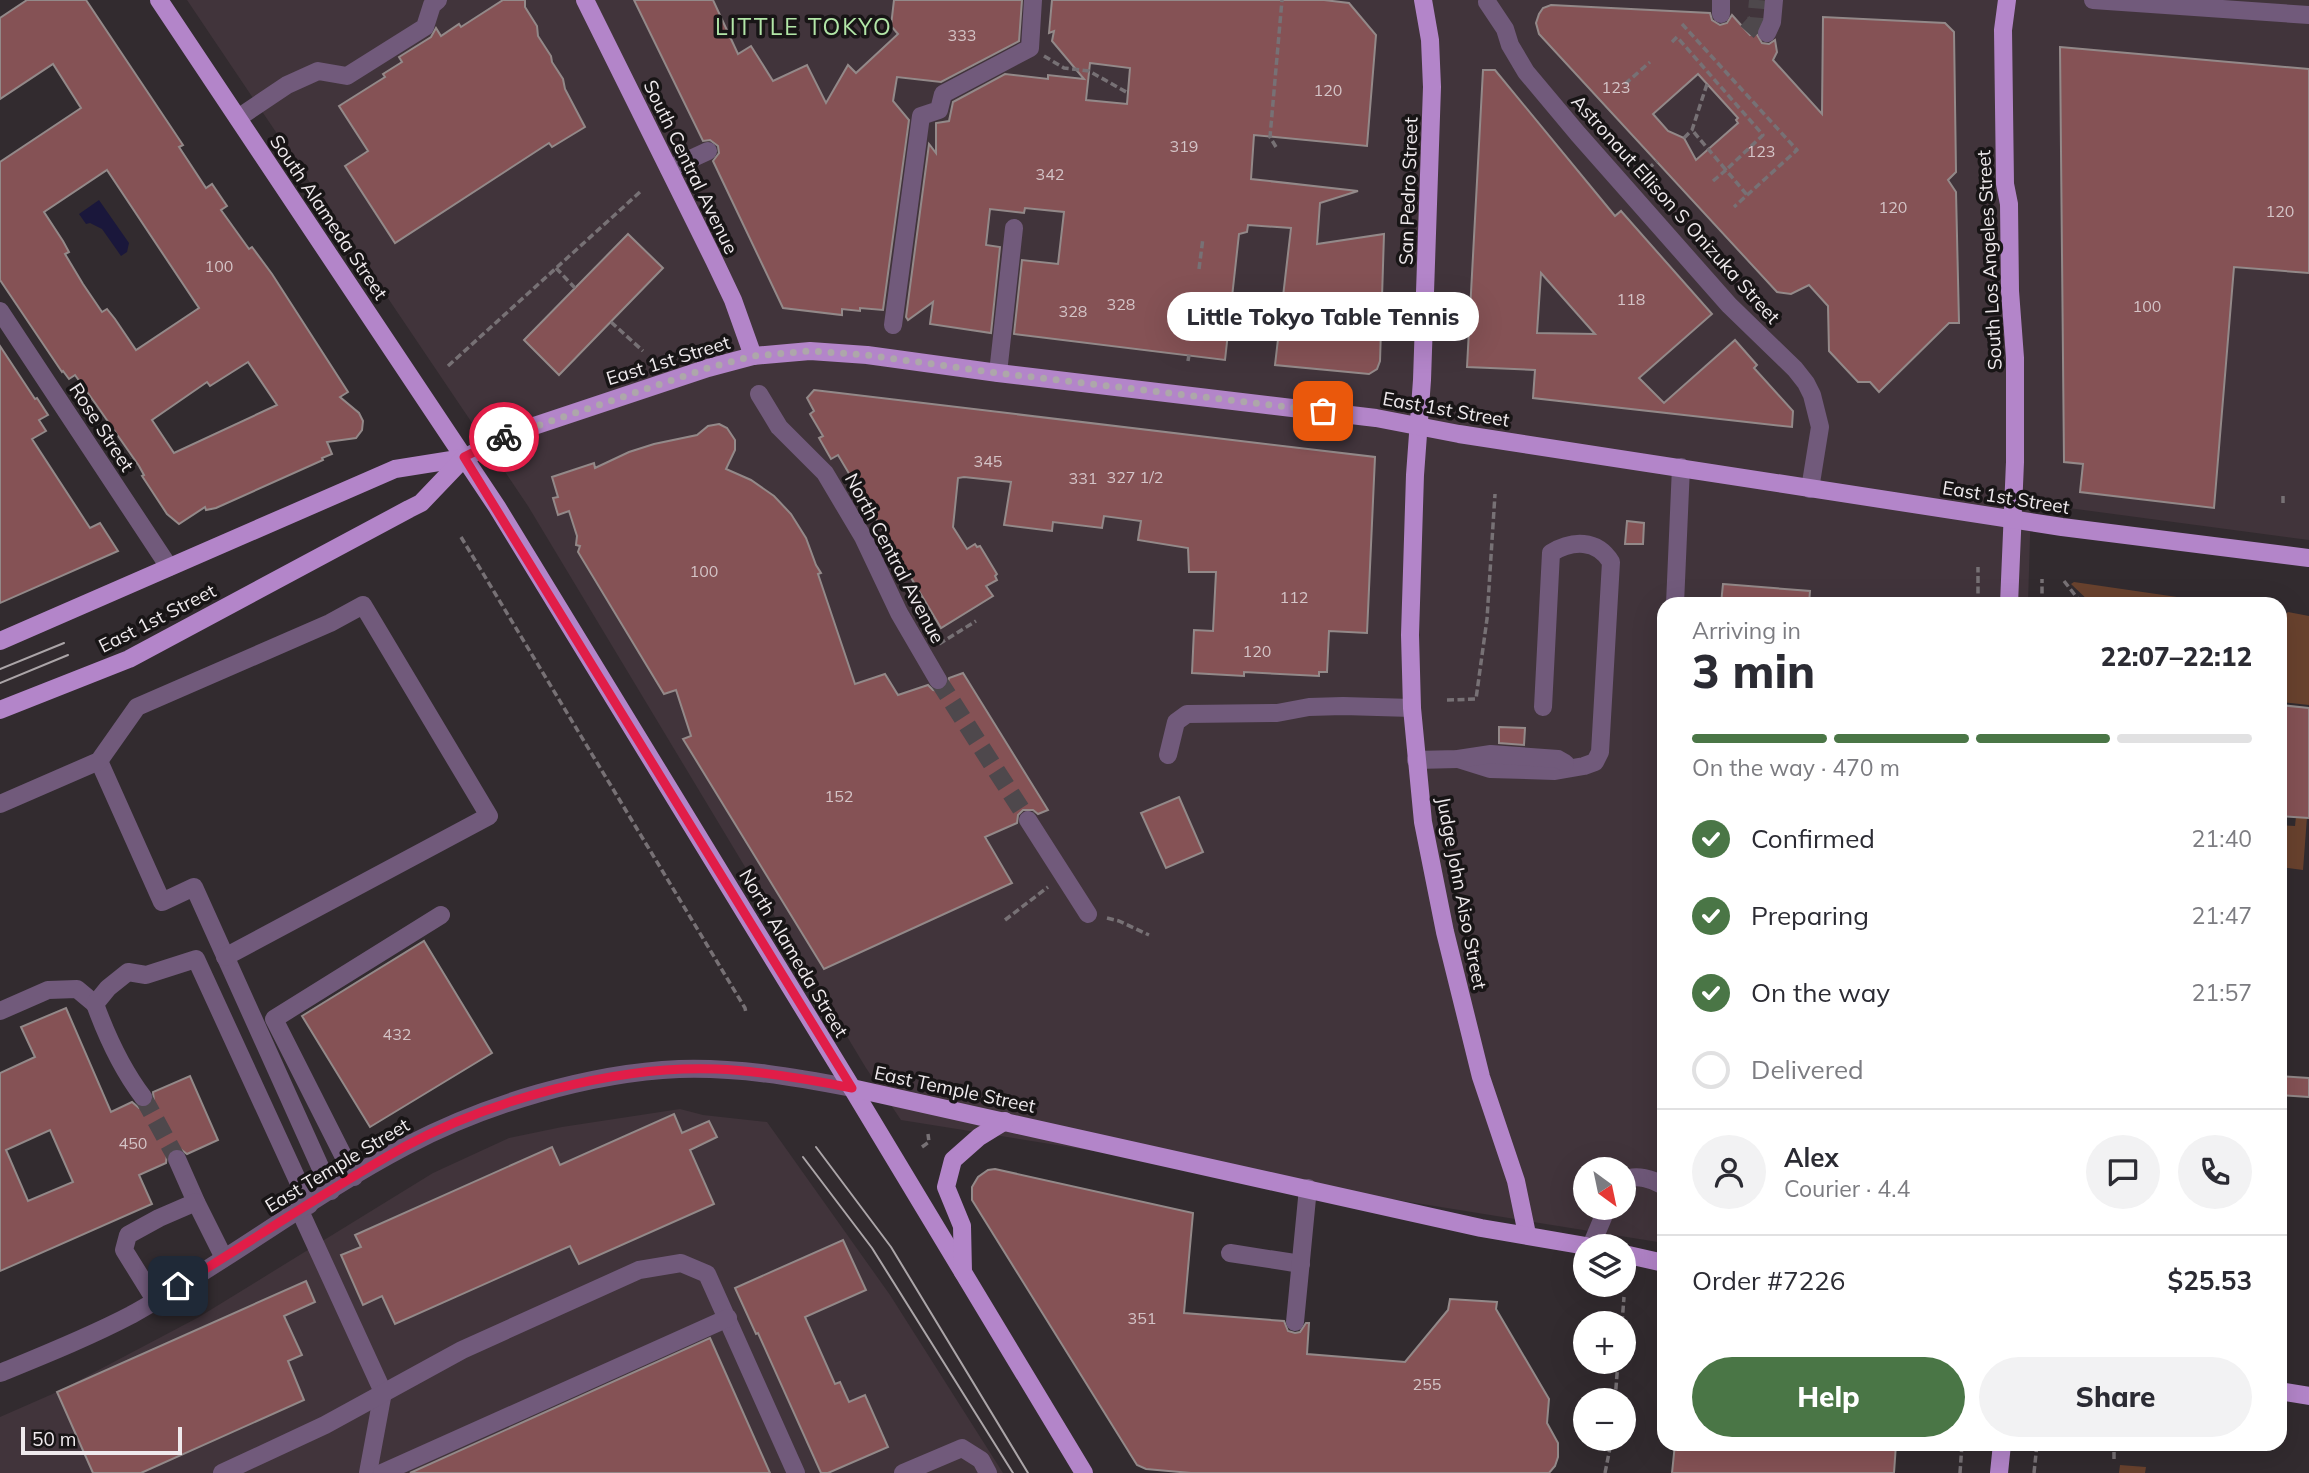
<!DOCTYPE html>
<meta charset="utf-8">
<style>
:root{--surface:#fff;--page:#f2f2f3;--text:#2b2b33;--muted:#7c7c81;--line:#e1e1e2;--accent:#4a7646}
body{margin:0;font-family:Mulish,sans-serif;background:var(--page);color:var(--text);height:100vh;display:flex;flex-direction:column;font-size:26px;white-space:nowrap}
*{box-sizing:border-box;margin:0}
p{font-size:23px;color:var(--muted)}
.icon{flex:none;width:38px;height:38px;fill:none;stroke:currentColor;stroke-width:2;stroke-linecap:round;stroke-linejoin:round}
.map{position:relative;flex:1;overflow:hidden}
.panel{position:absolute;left:1657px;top:597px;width:630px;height:854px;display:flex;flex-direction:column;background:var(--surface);border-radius:21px;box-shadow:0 7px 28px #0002}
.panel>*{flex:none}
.needle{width:46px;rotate:147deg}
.fabs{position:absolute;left:1573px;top:1157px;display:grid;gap:14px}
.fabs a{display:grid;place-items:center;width:63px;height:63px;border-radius:50%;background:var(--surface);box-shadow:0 7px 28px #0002;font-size:35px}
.scale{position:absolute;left:21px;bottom:18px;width:161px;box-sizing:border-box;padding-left:7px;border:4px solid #efeaed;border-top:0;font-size:19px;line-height:24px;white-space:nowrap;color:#efeaed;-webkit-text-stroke:5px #181516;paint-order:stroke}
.pin{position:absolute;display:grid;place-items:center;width:60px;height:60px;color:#fff;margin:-30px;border-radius:14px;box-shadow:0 4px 10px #0006}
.courier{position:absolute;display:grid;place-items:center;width:70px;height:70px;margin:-35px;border:5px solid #e11d48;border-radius:50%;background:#fff;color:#222;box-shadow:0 2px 9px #0007}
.bubble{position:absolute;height:49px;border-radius:24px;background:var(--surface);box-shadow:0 7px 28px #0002;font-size:23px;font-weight:800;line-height:49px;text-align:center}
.summary em{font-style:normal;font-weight:800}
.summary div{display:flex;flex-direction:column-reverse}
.summary{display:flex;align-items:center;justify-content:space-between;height:119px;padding:0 35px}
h1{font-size:46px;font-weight:800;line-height:52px}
.bar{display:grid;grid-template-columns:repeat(4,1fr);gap:10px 7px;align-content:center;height:84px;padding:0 35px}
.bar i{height:9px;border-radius:5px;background:var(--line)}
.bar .on{background:var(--accent)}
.bar p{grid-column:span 4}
.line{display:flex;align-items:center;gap:18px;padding:0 35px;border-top:2px solid var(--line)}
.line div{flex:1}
.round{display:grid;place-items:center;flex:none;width:74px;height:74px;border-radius:37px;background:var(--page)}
ol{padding:0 35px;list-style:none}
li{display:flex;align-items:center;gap:21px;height:77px}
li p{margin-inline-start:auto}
li .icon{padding:7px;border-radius:50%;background:var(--accent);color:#fff;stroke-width:4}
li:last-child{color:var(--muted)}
li i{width:38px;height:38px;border:4px solid var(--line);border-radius:50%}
.primary-button{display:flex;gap:14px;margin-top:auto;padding:14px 35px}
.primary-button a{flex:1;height:80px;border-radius:42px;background:var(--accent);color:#fff;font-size:28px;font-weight:800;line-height:80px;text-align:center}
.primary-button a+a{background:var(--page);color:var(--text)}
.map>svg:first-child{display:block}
</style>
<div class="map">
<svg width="2309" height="1473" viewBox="0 0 2309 1473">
<rect width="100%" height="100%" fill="#322b2f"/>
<g fill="#41343b" fill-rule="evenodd">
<path d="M 187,0 L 2309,0 L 2309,540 L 2031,503 L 2028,604 L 1664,604 L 1664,1243 L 901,1120 L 866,1068 L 528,506 ZM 1586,1169 L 1624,1169 L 1624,1208 L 1586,1208 Z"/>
<polygon points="680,1109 703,1115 767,1122 890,1295 1003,1473 0,1473 0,1417 57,1392 199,1317 433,1173 509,1138 562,1127"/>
</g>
<g fill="#69422e">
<polygon points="2074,582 2225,604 2092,604 2071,584"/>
<polygon points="2288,612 2309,616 2309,705 2280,702 2282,617"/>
<polygon points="2296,816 2307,817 2303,870 2280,867 2280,825 2295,826"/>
<polygon points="2120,1465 2146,1467 2145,1473 2119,1473"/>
</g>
<polygon fill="#1a173b" points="99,200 129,243 127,252 121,256 102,229 90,223 86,224 79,214"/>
<g fill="#855255" stroke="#938989" stroke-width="2" fill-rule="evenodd">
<path d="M 27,0 L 86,0 L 183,145 L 179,147 L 206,188 L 212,184 L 227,206 L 221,210 L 249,249 L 252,247 L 272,274 L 348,392 L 340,397 L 359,413 L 363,421 L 362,430 L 356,438 L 327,442 L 332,454 L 322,458 L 323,460 L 216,508 L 206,510 L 205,507 L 179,524 L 167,514 L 142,476 L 144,475 L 139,466 L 95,403 L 75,375 L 69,379 L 63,371 L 62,372 L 0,280 L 0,162 L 81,108 L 53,64 L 0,99 L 0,18 ZM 107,170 L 199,308 L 136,350 L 115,319 L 107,309 L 102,312 L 83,284 L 65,254 L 69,252 L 63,241 L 44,212 ZM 248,362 L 277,405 L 174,453 L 152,420 L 207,382 L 210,386 Z"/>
<polygon points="503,0 525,0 525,7 537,26 538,36 551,56 552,62 563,79 565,89 585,127 552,147 549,143 395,243 345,166 368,151 339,106 385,77 383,74 402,62 399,57 431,37 436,28 441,36 459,24 461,27"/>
<polygon points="634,0 713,0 738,54 751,46 773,81 807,65 826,103 848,65 856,73 898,34 891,26 894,0 1022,0 1019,41 941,82 897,77 893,101 909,120 883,310 860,308 860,311 842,309 842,315 783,308 713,161 719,153 718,146 710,140 703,141"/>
<path d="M 1052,0 L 1324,0 L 1349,3 L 1376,35 L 1367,146 L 1254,135 L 1251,179 L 1358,191 L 1320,203 L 1317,244 L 1384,234 L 1380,361 L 1377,369 L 1369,374 L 1275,365 L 1291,228 L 1248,225 L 1247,232 L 1239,234 L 1225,360 L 1014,334 L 1022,260 L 1058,264 L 1064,212 L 1025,208 L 1024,213 L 990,209 L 986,245 L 1000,247 L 991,333 L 930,324 L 933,302 L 908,320 L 906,317 L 929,144 L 936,153 L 936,123 L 949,121 L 953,102 L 1005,74 L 1048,79 L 1048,75 L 1084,79 L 1052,41 L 1054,31 L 1049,33 ZM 1090,63 L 1130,68 L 1127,104 L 1086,100 Z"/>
<path d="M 1551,5 L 1710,13 L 1712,20 L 1720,25 L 1727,23 L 1732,15 L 1750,35 L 1756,33 L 1762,43 L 1769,44 L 1775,40 L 1777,52 L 1773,60 L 1822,114 L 1823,17 L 1945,23 L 1954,32 L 1956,172 L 1948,180 L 1956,192 L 1959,323 L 1949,323 L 1879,392 L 1870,382 L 1858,382 L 1829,351 L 1828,306 L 1809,285 L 1791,294 L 1777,292 L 1539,34 L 1536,23 L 1539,14 L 1543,8 ZM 1698,74 L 1738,118 L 1736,120 L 1738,123 L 1696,160 L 1684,138 L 1668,131 L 1653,114 Z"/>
<polygon points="2060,47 2309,69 2309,273 2234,267 2214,508 2080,492 2083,464 2064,462"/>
<path d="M 1483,70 L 1495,70 L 1615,216 L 1621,211 L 1712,314 L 1639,378 L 1664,403 L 1735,340 L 1757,365 L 1754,368 L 1793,411 L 1792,427 L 1533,398 L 1535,370 L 1467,367 ZM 1541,273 L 1595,334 L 1537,333 Z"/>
<polygon points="628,234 663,268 559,375 524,340"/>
<polygon points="0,346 35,399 37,398 48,415 39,420 46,431 32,439 90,528 100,523 118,551 0,603"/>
<polygon points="814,390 1375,457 1367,633 1329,631 1327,672 1319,672 1319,676 1244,672 1244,676 1192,673 1194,630 1213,631 1216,572 1189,572 1188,548 1138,540 1141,521 1104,516 1102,528 1053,522 1052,531 1004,525 1011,482 964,477 958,478 953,527 967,549 975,544 977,547 980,546 997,574 995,576 997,580 986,586 993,596 941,628 838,455 831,459 819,438 823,436 810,414 814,411 807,398"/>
<polygon points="719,424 727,428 735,440 735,450 726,469 751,480 774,496 791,514 806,538 816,565 821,573 818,574 855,684 885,674 898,695 928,685 933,690 939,691 947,686 949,678 963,673 1048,810 1038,814 1033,810 1023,810 1018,815 1017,823 985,837 1012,883 824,969 683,739 691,736 676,690 664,694 578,552 580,546 576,545 577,536 569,511 558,515 553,498 558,497 552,477 594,463 595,468 629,452 654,444 697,435 708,426"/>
<polygon points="1627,521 1644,523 1643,544 1625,544"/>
<polygon points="1723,584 1810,591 1809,604 1721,604"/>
<polygon points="2280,705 2309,708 2309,818 2280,816"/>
<polygon points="1499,727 1525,728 1524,745 1499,743"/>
<polygon points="1179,797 1203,852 1166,868 1141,813"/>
<polygon points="424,941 492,1053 370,1127 302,1016"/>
<path d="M 66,1008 L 111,1112 L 132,1102 L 139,1108 L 149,1107 L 154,1101 L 153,1092 L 190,1076 L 218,1140 L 187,1154 L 179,1148 L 172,1149 L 167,1153 L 166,1163 L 139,1175 L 152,1204 L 0,1271 L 0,1073 L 35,1057 L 21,1027 ZM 50,1130 L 73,1182 L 28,1201 L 6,1150 Z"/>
<polygon points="2280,1076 2309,1078 2309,1097 2280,1095"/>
<polygon points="674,1114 682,1133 709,1121 717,1137 690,1150 714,1204 579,1264 570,1246 395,1324 382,1296 363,1305 341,1255 361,1247 355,1235 552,1147 560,1165"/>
<polygon points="995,1169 1193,1213 1184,1313 1284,1321 1288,1331 1295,1333 1300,1332 1306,1323 1309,1323 1307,1354 1405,1362 1448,1310 1450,1299 1497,1302 1496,1309 1549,1399 1547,1423 1558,1443 1558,1457 1555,1466 1549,1473 1191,1473 1146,1469 1137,1465 972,1200 972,1187 978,1177 988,1170"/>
<polygon points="843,1240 866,1290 805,1317 835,1384 840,1382 849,1402 865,1395 888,1447 828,1473 821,1473 758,1333 756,1334 735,1288"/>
<polygon points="306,1281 315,1302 284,1316 302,1355 288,1361 304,1400 141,1473 93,1473 57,1392"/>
<polygon points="710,1338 770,1473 410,1473"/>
<polygon points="1675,1444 1896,1444 1894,1473 1672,1473"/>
</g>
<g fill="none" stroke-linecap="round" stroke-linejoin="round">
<g stroke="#4e484c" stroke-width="18" stroke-dasharray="18 9" stroke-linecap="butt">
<polyline points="1747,32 1756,22 1758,0"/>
<polyline points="938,680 1028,820"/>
<polyline points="143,1097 177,1159"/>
</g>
<g stroke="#777175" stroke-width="3.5" stroke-dasharray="7 3.5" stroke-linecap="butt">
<polyline points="1682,24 1797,150 1734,207"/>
<polyline points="1672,42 1677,37 1763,135 1726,170 1692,130"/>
<polyline points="1044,56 1064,68 1089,71 1128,93"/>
<polyline points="1625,84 1650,62"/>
<polyline points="1684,138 1692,130 1707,84"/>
<polyline points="1276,147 1270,137 1282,0"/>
<polyline points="1640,176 1657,161"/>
<polyline points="1713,181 1726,170 1747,195"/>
<polyline points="556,268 575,288"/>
<polyline points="1199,269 1203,238"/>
<polyline points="611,322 643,351"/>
<polyline points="1188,361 1189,355"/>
<polyline points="448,366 640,192"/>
<polyline points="2283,503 2283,495"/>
<polyline points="461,537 745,1008 746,1013"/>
<polyline points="2064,581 2082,604"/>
<polyline points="1978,604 1978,567"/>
<polyline points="2042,604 2042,579"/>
<polyline points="2262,604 2262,602"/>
<polyline points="939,644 976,621"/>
<polyline points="1447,700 1476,699 1487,619 1495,494"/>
<polyline points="1107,918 1119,921 1149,935"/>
<polyline points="1005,920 1048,887"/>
<polyline points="922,1147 929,1142 928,1134"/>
<polyline points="1622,1323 1624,1297"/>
<polyline points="1615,1400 1618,1362"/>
<polyline points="2114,1459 2114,1444"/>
<polyline points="1605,1473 1612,1438"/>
<polyline points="1960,1473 1962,1444"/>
<polyline points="2034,1473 2037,1444"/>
</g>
<g stroke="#715a7b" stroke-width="18">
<polyline points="2093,0 2309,15"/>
<polyline points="1487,2 1505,29 1510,45 1526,72 1578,134 1729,305 1795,369 1806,383 1812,395 1820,427 1810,489"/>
<polyline points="1721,14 1721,0"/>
<polyline points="1767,33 1772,22 1774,0"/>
<polyline points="238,118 287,85 318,71 347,76 425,27 432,5 438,0"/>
<polyline points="669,169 708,151"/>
<polyline points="0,311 169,567"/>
<polyline points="893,325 921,116 939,110 943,94 1030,48 1033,0"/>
<polyline points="998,373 1014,228"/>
<polyline points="759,394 779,427 825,473 863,537 899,613 938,680"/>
<polyline points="1675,604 1681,467"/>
<polyline points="1168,755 1176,722 1187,714 1277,713 1309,707 1343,706 1412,708"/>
<path d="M 1458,759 L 1490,769 L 1555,771 L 1584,766 L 1595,762 L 1600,752 L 1611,562 C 1597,539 1572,540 1551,553 L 1543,707"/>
<polyline points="1416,760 1458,759 1491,754 1558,759 1565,763"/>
<polyline points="99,761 162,902 194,887 331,1191"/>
<polyline points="0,804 99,761 137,707 330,623 363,605 489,816 225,957"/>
<polyline points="1028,820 1088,914"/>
<polyline points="0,1011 48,990 77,989 95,1004"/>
<path d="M 143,1097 C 121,1068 107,1037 95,1004 L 108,988 L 128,972 L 146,975 L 196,959 L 309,1205"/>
<polyline points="177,1159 196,1202 224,1258"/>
<polyline points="354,1177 274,1019 441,915"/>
<path d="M 1624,1180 C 1636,1174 1653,1179 1664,1186"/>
<polyline points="300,1211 383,1392 368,1473"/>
<polyline points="1591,1246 1607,1208"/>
<polyline points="1230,1253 1301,1264"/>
<polyline points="155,1300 124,1250 128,1235 159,1218 196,1202"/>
<polyline points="1295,1322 1308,1188"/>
<path d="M 0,1373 C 44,1355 89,1337 131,1315 C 225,1263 311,1196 406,1146 C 486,1104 589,1073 679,1069 C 738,1067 795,1077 852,1088"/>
<polyline points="222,1473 325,1425 462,1350 639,1270 681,1263 707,1274 796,1473"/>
<polyline points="382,1473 728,1318"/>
<polyline points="903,1473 962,1448 981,1460 988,1473"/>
</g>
<g stroke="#b385c9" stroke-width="18">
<polyline points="159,0 497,507 852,1088 1084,1473"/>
<polyline points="585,0 714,260 733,300 753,356"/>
<polyline points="1423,0 1430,40 1432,87 1422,380 1415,475 1410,635 1412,708 1423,822 1445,932 1481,1077 1516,1181 1527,1234"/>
<polyline points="2007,0 2003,30 2005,184 2009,204 2010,291 2015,358 2015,462 2009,604"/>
<polyline points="0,641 395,469 464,458 513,433 708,368 753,356 810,351 867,355 998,373 1376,418 1459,434 2062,527 2309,558"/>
<polyline points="0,710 129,659 409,509 421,503 464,458"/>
<polyline points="852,1088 1481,1228 1586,1246"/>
<polyline points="1624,1254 1664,1263"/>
<polyline points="963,1272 962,1226 946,1187 953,1160 979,1137 1005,1121"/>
<polyline points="2280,1391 2309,1396"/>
<polyline points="1999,1473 2002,1444"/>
</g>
<g stroke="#aba5a8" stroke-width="2">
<polyline points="0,669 64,643"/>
<polyline points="0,683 68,655"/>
<polyline points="816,1147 891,1247 1028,1473"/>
<polyline points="803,1157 872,1248 1013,1473"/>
</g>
</g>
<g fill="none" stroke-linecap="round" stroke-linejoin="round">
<polyline stroke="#ada7aa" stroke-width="7" stroke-dasharray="0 12.6" points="504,437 708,368 753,356 810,351 867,355 998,373 1323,411"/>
<path stroke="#e11d48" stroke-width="9" d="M 178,1286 C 253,1240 327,1190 404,1147 C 490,1100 617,1065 716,1069 C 762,1071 807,1079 852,1088 L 464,457 L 504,437"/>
</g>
<g text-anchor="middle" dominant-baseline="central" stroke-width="7" stroke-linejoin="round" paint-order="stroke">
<g font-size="16" fill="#d4c4c7">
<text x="962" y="35">333</text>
<text x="1616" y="87">123</text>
<text x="1328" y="90">120</text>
<text x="1184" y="146">319</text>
<text x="1761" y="151">123</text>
<text x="1050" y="174">342</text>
<text x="1893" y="207">120</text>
<text x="2280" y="211">120</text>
<text x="219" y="266">100</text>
<text x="1631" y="299">118</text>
<text x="1121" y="304">328</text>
<text x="2147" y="306">100</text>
<text x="1073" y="311">328</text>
<text x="988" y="461">345</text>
<text x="1135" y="477">327 1/2</text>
<text x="1083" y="478">331</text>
<text x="704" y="571">100</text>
<text x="1294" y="597">112</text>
<text x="1257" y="651">120</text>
<text x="839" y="796">152</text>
<text x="397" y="1034">432</text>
<text x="133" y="1143">450</text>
<text x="1142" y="1318">351</text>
<text x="1427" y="1384">255</text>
</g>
<g font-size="19" fill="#efeaed" stroke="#181516">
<text transform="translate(691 167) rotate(64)">South Central Avenue</text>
<text transform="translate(1408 191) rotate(-88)">San Pedro Street</text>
<text transform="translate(1676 209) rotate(48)">Astronaut Ellison S Onizuka Street</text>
<text transform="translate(329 217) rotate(56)">South Alameda Street</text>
<text transform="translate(1989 260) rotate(-93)">South Los Angeles Street</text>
<text transform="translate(668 360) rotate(-17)">East 1st Street</text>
<text transform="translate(1446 409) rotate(10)">East 1st Street</text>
<text transform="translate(102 427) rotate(57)">Rose Street</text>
<text transform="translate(2006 497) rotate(9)">East 1st Street</text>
<text transform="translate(895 558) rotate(62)">North Central Avenue</text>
<text transform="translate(157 618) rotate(-27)">East 1st Street</text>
<text transform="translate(1462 893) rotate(79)">Judge John Aiso Street</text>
<text transform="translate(794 953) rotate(59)">North Alameda Street</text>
<text transform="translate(955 1089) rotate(12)">East Temple Street</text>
<text transform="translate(337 1165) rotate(-31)">East Temple Street</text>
</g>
<g font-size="23" letter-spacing="2" fill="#b2e6a7" stroke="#181516">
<text x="804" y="26">LITTLE TOKYO</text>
</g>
</g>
</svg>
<div class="fabs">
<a><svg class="needle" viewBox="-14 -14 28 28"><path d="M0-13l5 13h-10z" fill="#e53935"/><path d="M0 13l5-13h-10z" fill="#7c7c81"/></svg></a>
<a><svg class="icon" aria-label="layers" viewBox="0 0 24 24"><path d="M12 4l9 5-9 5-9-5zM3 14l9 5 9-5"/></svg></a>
<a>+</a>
<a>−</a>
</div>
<div class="scale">50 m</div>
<div class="pin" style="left:1323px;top:411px;background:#ea580c"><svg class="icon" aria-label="bag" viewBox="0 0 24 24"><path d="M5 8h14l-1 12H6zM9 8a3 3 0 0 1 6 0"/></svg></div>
<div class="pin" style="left:178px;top:1286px;background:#1f2937"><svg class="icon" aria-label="home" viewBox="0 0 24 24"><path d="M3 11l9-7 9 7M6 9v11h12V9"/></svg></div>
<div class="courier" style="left:504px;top:437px"><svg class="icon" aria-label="bike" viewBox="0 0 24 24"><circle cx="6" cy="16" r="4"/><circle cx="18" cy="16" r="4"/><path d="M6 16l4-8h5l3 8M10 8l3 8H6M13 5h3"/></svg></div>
<div class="bubble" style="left:1167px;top:292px;width:312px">Little Tokyo Table Tennis</div>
<section class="panel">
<div class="summary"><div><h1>3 min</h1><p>Arriving in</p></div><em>22:07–22:12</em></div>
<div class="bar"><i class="on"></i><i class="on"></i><i class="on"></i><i></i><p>On the way · 470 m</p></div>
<ol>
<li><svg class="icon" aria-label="check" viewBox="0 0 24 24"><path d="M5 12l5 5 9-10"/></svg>Confirmed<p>21:40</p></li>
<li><svg class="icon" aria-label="check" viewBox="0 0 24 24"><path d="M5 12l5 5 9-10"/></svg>Preparing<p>21:47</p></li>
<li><svg class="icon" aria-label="check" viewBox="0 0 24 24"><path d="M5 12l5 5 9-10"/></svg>On the way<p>21:57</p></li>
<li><i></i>Delivered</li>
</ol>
<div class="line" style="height:126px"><a class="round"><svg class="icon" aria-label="person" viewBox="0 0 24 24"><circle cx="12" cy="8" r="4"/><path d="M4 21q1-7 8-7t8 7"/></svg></a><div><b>Alex</b><p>Courier · 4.4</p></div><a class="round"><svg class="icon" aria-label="chat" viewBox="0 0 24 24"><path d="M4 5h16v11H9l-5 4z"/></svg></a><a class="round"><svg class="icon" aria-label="phone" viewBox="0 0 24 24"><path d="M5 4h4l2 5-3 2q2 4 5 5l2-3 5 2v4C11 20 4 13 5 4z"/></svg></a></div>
<div class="line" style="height:91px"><div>Order #7226</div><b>$25.53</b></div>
<div class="primary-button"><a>Help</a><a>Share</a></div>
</section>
</div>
